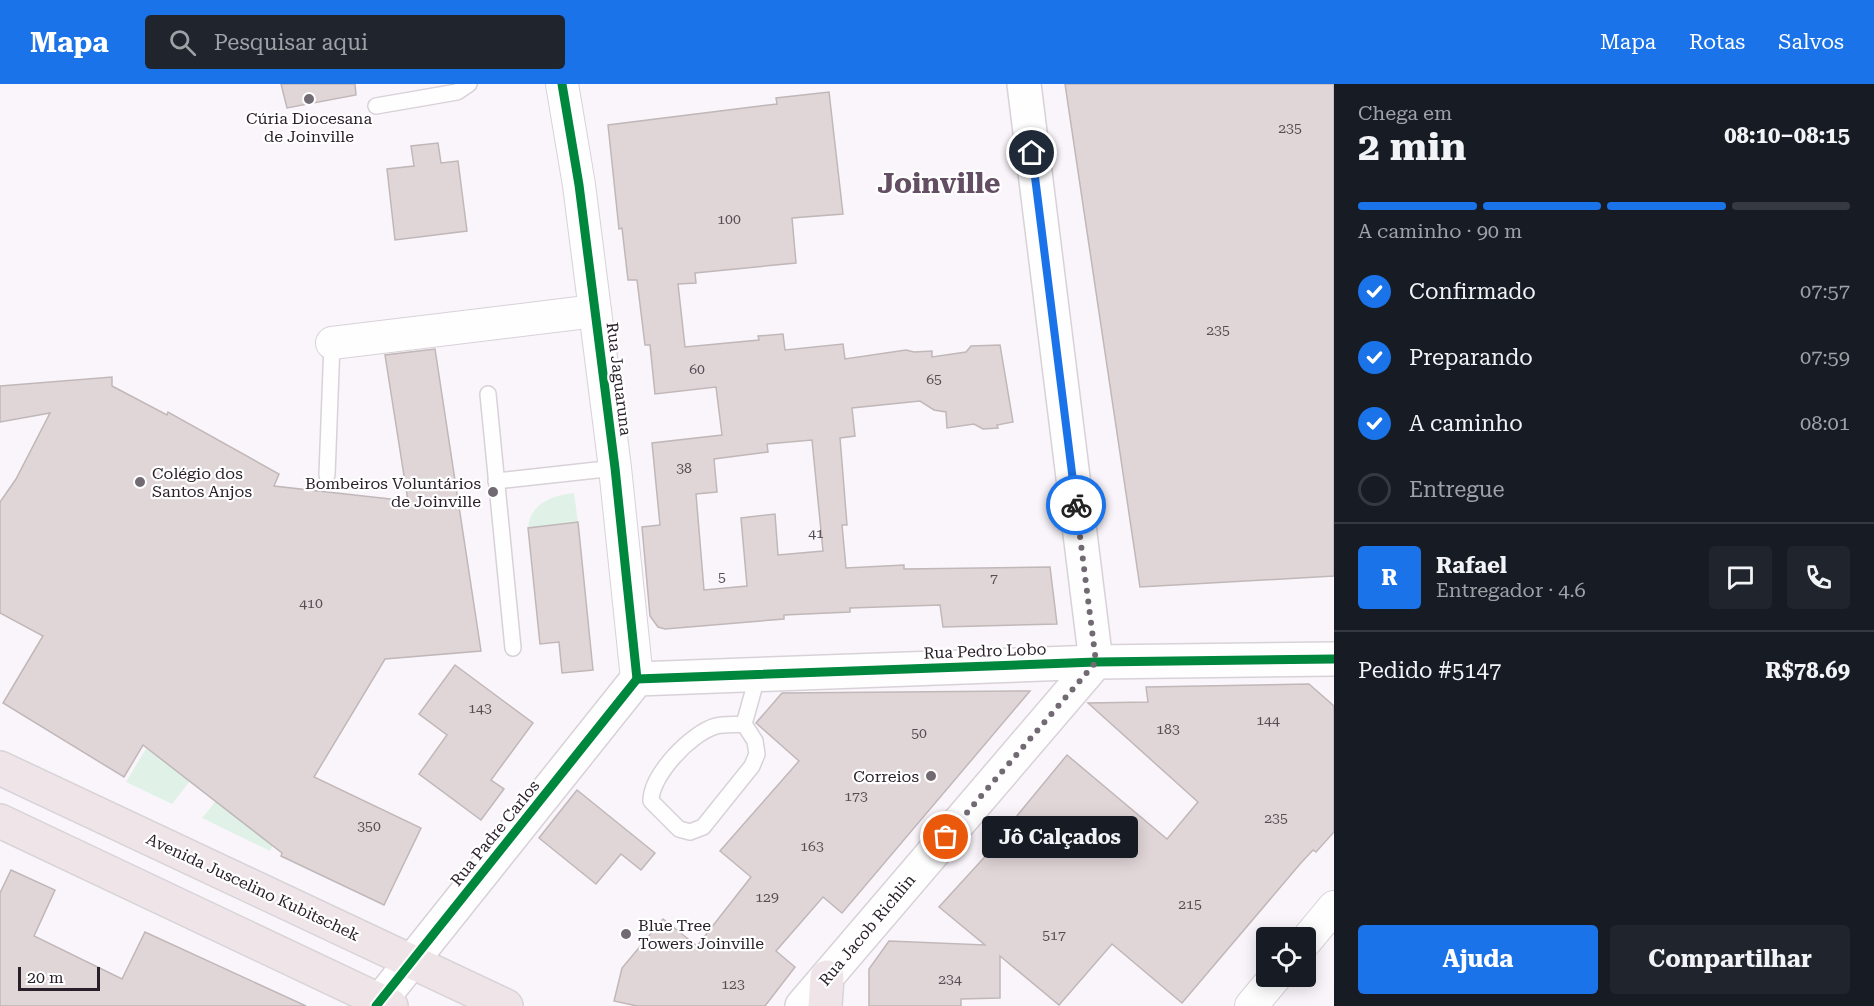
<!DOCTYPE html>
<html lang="pt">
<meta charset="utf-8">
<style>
:root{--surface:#171b24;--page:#20242c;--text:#f1f3f6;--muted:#9ea1a6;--line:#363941;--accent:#1a73e8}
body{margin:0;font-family:"Roboto Serif",serif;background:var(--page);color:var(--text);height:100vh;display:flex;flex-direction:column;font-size:22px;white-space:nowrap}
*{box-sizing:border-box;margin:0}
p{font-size:20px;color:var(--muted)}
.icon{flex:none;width:33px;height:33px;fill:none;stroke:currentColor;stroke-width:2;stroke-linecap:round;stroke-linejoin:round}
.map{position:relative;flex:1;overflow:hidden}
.details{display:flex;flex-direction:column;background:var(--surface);width:540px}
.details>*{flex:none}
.tools{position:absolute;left:1256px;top:843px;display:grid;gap:12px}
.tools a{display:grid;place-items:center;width:60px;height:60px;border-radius:6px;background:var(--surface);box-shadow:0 3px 15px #0003;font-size:30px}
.scale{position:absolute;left:18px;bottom:15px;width:82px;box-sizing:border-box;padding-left:6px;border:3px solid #281f28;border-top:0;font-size:16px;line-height:21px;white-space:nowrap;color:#281f28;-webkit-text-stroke:4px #fff;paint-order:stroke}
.pin{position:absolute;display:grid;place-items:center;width:51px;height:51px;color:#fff;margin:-26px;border:3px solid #fff;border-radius:50%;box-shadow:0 2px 6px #0007}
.courier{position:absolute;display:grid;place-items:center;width:60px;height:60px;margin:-30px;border:4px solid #1a73e8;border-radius:50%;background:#fff;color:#222;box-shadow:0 2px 8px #0007}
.bubble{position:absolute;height:42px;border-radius:6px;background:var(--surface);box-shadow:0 3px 15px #0003;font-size:20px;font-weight:700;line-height:42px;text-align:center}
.head em{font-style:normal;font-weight:700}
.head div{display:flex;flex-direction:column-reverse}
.head{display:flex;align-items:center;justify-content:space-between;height:102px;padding:0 24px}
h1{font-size:39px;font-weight:700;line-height:45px}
.bar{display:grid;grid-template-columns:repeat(4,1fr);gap:9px 6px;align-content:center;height:72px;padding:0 24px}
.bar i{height:8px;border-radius:4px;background:var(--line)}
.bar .active{background:var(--accent)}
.bar p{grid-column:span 4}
.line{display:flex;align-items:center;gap:15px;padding:0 24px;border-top:2px solid var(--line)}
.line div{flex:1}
.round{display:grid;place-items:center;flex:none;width:63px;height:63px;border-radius:6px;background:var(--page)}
ol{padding:0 24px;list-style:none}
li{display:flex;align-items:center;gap:18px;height:66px}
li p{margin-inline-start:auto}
li .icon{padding:6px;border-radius:50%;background:var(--accent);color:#fff;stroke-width:4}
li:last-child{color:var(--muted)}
li i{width:33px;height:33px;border:3px solid var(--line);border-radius:50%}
.primary-button{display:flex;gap:12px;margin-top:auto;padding:12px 24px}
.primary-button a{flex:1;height:69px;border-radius:6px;background:var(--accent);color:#fff;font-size:24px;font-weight:700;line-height:69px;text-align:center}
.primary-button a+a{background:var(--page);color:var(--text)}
header{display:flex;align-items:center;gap:36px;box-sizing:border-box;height:84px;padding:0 30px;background:var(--accent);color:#fff}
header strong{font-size:28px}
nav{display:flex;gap:33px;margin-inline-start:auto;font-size:21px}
.search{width:420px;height:54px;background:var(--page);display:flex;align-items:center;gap:15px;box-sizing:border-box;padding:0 21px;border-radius:6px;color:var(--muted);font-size:22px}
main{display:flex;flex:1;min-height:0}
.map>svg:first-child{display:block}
</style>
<header>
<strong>Mapa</strong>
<div class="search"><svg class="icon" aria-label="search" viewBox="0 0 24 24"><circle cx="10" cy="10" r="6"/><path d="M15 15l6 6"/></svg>Pesquisar aqui</div>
<nav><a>Mapa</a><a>Rotas</a><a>Salvos</a></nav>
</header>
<main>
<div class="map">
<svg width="1334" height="922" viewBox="0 0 1334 922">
<rect width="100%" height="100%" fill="#faf5fa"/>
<g fill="#e0f2e7">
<path d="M 574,409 L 578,438 L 528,444 C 530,419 554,411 574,409 Z"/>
<polygon points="147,663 190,697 172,720 126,698"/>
<polygon points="216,717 273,761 270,767 202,734"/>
</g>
<g fill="#e1d6d7" stroke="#c0b7b9" stroke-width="1.5" fill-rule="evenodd">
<polygon points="281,0 355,0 356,11 287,24"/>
<polygon points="1065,0 1334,0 1334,492 1140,503"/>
<path d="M 829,8 L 843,130 L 792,134 L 796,179 L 695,189 L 696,199 L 678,200 L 685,263 L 759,256 L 758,252 L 783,250 L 785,266 L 843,260 L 845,275 L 906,266 L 914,268 L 932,267 L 932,273 L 966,268 L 971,262 L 1000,261 L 1013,338 L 997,341 L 998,344 L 983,345 L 974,340 L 947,344 L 946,328 L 934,326 L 920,317 L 852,324 L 855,352 L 840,354 L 847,441 L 842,441 L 846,484 L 904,481 L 904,485 L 1050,483 L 1057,540 L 943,543 L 940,521 L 850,524 L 850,528 L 784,531 L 784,535 L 665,545 L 658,543 L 650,532 L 642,443 L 660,441 L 652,359 L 722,351 L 716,303 L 655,310 L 650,261 L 645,261 L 637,196 L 628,196 L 622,144 L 619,145 L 608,41 L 777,20 L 776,14 ZM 812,356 L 823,467 L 778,471 L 775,430 L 741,434 L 747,502 L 704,506 L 696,410 L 717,408 L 714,375 L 768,368 L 767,360 Z"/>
<polygon points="438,59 441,79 458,77 467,147 395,156 387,85 414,82 411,62"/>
<polygon points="435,265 481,567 385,575 314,693 421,744 384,821 281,772 282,769 143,661 124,693 3,619 43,552 0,529 0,418 16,395 50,329 0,338 0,302 112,293 112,302 167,331 168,328 279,390 274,402 408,417 385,271"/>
<polygon points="578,438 593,586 562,589 559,558 540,560 528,444"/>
<polygon points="455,581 533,639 491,696 504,705 481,736 419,690 447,651 419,630"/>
<polygon points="1309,600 1334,622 1334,748 1316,768 1313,766 1300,780 1182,919 1112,860 1059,921 1000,872 1000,914 961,915 961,922 869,922 869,885 889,857 985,861 939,823 991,766 997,772 1023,738 1016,733 1067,671 1167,755 1198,718 1088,619 1148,618 1146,603"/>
<polygon points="1030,607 842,829 823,813 776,867 795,883 765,922 637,922 614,917 622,884 663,835 697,862 751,793 720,767 799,677 756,639 782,609"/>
<polygon points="577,706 655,769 641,786 621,770 596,800 539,754"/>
<polygon points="11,786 55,806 34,852 122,895 145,848 306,922 0,922 0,809"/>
</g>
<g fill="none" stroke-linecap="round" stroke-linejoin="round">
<g stroke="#d8d2d8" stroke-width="18">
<g id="lane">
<polyline points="376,22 457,8 469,0"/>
<polyline points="488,310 513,564"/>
<polyline points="327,391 332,259"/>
<polyline points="496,397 615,384"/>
<path d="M 744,640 L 755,657 L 757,670 L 752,682 L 703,743 L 690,748 L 679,745 L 651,717 C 651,691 691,649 716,642 C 725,640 736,641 744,640 L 758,590"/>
</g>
</g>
<g stroke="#d8d2d8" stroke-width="34">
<g id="street">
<polyline points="562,0 579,101 615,384 637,595"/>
<polyline points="332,259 595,227"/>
<polyline points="1305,858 1334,823"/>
<polyline points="1251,922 1276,892"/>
</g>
</g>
<g stroke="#d8d2d8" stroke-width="36">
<g id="secondary">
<polyline points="1024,0 1096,578"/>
<polyline points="376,922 637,595 1096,578 1334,575"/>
<polyline points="802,922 1096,578"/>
</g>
</g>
<g stroke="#d7d3d7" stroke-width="36">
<g id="primary">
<polyline points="0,684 506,922"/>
<polyline points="0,737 391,922"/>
<polyline points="825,922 827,893"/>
</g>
</g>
<use href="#lane" stroke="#fefefe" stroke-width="15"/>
<use href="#street" stroke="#fefefe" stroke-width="32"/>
<use href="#secondary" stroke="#fefefe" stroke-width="33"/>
<use href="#primary" stroke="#efe5e8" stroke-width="33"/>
<g stroke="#fff" stroke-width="13">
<g id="cycleway">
<polyline points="562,0 579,101 615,384 637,595"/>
<polyline points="637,595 1096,578 1334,575"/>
<polyline points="376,922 637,595"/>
</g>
</g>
<use href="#cycleway" stroke="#00873e" stroke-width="9"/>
</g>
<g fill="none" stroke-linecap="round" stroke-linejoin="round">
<polyline stroke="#726a72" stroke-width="6" stroke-dasharray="0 10.8" points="946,753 1096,578 1076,421"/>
<polyline stroke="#1a73e8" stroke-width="8" points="1032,69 1076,421"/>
</g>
<g fill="#726a72" stroke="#fff" stroke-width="2">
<circle cx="309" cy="15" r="6"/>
<circle cx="140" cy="398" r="6"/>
<circle cx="493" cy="408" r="6"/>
<circle cx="931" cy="692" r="6"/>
<circle cx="626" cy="850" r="6"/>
</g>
<g text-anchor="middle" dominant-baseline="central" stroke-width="4.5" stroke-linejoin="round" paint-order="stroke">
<g font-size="14" fill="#564d54">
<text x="1290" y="44">235</text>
<text x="729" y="135">100</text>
<text x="1218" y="246">235</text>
<text x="697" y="285">60</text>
<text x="934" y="295">65</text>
<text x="684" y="384">38</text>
<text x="816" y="449">41</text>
<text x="722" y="493">5</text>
<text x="994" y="494">7</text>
<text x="311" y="519">410</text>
<text x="480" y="624">143</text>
<text x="1268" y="636">144</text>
<text x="1168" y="645">183</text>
<text x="919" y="649">50</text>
<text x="856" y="712">173</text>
<text x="1276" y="734">235</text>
<text x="369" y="742">350</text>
<text x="812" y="762">163</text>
<text x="767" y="813">129</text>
<text x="1190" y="820">215</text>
<text x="1054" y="851">517</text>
<text x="950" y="895">234</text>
<text x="733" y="900">123</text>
</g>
<g font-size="16" fill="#281f28" stroke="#fff" text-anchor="start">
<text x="309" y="34" text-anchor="middle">Cúria Diocesana<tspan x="309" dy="18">de Joinville</tspan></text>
<text x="152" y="389">Colégio dos<tspan x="152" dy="18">Santos Anjos</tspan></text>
<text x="481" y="399" text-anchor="end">Bombeiros Voluntários<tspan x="481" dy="18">de Joinville</tspan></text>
<text x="919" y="692" text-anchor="end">Correios</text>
<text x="638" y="841">Blue Tree<tspan x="638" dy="18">Towers Joinville</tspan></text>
</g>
<g font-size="16" fill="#281f28" stroke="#fff">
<text transform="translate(619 295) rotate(83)">Rua Jaguaruna</text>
<text transform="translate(985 567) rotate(-2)">Rua Pedro Lobo</text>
<text transform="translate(495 749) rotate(-51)">Rua Padre Carlos</text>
<text transform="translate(253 803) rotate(25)">Avenida Juscelino Kubitschek</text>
<text transform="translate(867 846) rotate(-50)">Rua Jacob Richlin</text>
</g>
<g font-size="28" font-weight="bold" fill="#634e63" stroke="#fff">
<text x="939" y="99">Joinville</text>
</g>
</g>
</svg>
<div class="tools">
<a><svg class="icon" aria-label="locate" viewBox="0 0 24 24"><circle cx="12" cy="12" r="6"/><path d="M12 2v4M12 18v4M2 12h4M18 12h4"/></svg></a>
</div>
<div class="scale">20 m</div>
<div class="pin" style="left:946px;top:753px;background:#ea580c"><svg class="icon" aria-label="bag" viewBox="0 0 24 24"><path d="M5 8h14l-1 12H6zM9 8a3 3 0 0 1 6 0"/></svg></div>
<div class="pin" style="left:1032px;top:69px;background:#1f2937"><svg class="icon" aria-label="home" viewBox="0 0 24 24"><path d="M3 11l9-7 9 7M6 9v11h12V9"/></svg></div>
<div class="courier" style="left:1076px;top:421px"><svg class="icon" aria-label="bike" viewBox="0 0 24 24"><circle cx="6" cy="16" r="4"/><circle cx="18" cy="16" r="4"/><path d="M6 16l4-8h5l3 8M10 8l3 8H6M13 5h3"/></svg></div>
<div class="bubble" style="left:982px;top:732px;width:156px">Jô Calçados</div>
</div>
<section class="details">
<div class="head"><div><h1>2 min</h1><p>Chega em</p></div><em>08:10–08:15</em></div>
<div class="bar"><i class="active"></i><i class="active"></i><i class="active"></i><i></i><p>A caminho · 90 m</p></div>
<ol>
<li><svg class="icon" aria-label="check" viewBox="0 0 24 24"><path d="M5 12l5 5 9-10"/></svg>Confirmado<p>07:57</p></li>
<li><svg class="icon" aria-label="check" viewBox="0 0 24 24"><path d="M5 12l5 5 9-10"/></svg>Preparando<p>07:59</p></li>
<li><svg class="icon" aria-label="check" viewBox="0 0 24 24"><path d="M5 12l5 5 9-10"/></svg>A caminho<p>08:01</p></li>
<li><i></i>Entregue</li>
</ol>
<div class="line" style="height:108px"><b class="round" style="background:var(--accent);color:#fff">R</b><div><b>Rafael</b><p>Entregador · 4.6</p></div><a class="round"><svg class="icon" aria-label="chat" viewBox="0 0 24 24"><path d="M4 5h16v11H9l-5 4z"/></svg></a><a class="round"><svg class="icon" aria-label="phone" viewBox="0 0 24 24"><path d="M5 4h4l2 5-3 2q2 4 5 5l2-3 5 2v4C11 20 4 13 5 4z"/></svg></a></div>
<div class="line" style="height:78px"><div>Pedido #5147</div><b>R$78.69</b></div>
<div class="primary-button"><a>Ajuda</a><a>Compartilhar</a></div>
</section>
</main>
